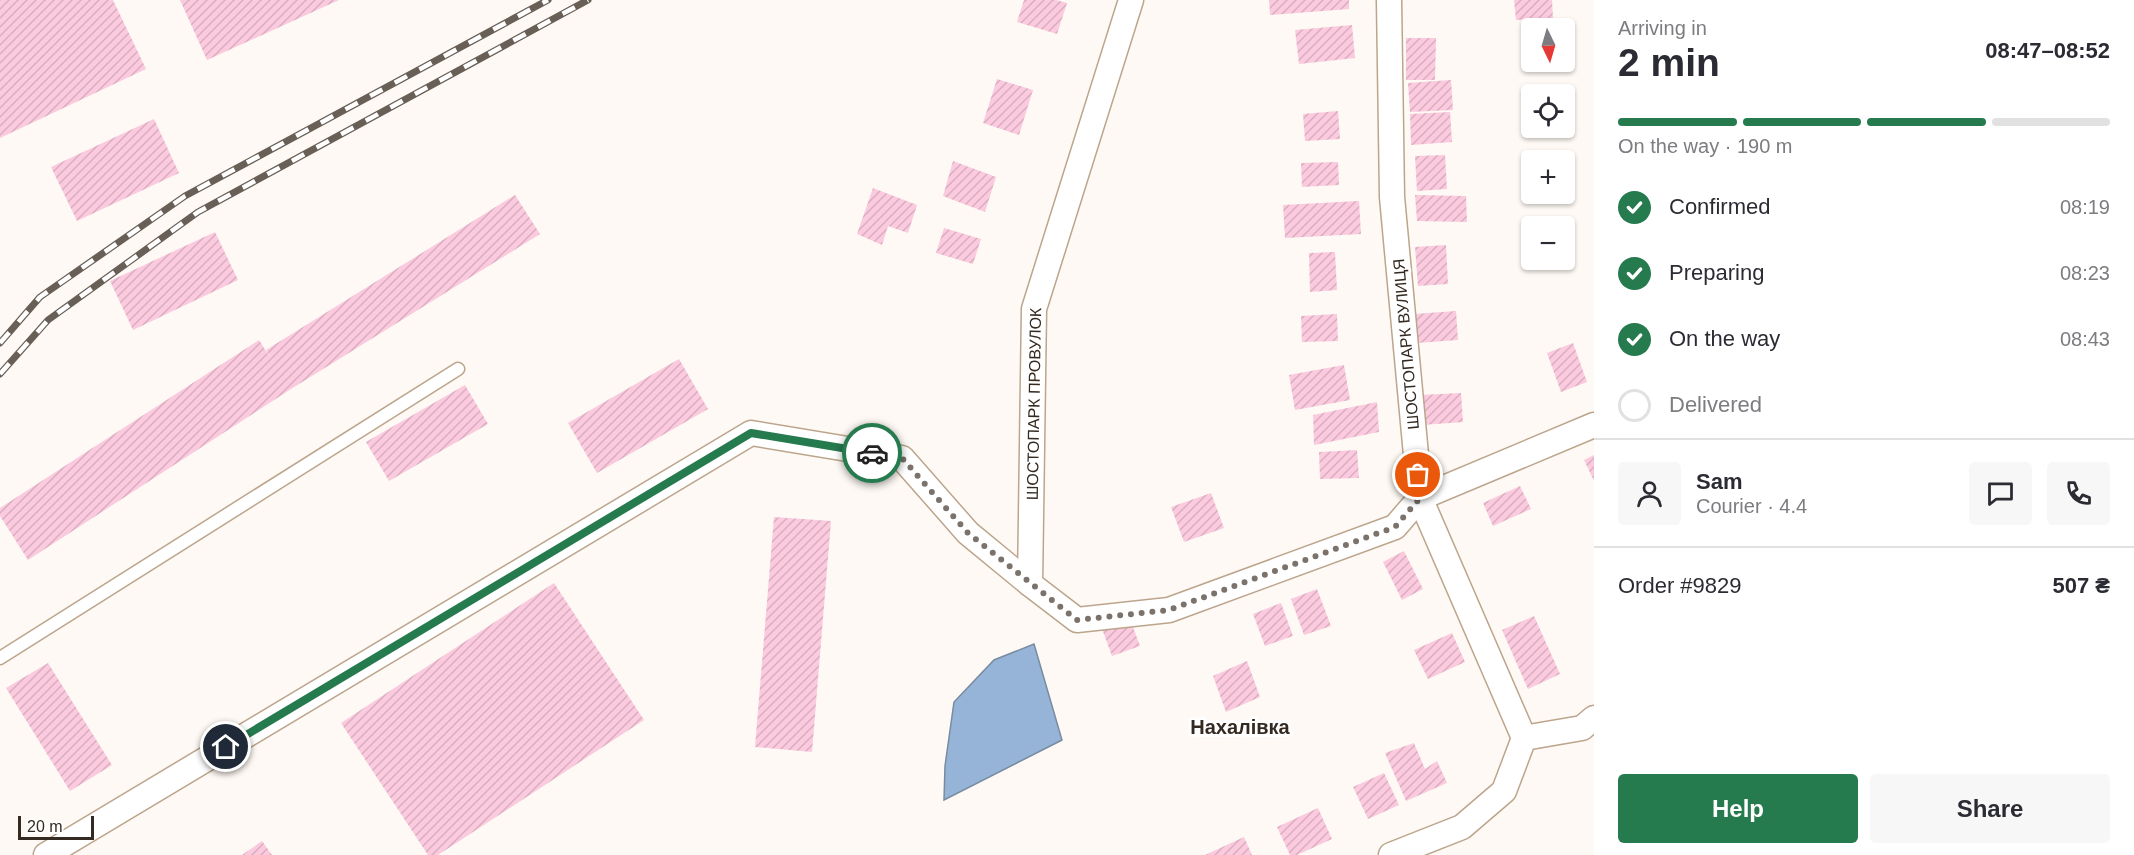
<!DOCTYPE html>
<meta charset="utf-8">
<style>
:root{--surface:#fff;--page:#f7f7f7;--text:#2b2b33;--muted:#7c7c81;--line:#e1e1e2;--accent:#257a4e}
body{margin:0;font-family:Arial,sans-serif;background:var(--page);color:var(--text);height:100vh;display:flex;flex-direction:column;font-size:22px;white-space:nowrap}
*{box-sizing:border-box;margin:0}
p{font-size:20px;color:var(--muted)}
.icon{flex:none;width:33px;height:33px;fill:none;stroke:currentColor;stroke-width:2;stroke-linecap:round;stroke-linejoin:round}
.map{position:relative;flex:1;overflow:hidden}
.sheet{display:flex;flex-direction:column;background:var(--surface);width:540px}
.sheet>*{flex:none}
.needle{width:39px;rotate:175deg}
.tools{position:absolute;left:1521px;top:18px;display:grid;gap:12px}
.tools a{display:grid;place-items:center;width:54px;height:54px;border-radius:6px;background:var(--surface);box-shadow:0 2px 4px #0004;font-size:30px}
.scale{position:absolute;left:18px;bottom:15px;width:76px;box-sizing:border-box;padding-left:6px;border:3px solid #342a21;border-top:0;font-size:16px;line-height:21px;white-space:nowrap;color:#342a21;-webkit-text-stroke:4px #fff;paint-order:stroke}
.pin{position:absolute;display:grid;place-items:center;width:51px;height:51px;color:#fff;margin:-26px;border:3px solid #fff;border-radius:50%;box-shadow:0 2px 6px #0007}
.courier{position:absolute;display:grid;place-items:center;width:60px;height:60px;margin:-30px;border:4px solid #257a4e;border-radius:50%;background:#fff;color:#222;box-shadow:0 2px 8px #0007}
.head em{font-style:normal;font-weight:700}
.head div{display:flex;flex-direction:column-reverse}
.head{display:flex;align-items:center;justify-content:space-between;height:102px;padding:0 24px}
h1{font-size:39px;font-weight:700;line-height:45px}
.bar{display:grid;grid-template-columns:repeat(4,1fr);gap:9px 6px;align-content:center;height:72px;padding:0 24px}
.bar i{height:8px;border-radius:4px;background:var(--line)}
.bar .current{background:var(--accent)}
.bar p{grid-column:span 4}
.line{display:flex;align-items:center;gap:15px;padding:0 24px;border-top:2px solid var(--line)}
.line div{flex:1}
.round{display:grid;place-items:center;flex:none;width:63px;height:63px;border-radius:6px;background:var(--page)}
ol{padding:0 24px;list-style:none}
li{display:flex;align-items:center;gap:18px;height:66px}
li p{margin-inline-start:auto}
li .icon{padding:6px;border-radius:50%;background:var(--accent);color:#fff;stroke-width:4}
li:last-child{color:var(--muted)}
li i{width:33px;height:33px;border:3px solid var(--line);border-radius:50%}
.primary-button{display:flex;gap:12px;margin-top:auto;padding:12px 24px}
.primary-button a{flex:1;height:69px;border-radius:6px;background:var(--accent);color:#fff;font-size:24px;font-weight:700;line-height:69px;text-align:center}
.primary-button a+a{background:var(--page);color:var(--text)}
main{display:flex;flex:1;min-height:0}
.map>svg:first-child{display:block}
</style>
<main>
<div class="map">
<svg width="1594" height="855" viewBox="0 0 1594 855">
<defs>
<pattern id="building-hatch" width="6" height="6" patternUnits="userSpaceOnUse" patternTransform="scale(1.5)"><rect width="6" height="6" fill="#fbcadf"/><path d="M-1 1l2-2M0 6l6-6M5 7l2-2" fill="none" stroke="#d8aebf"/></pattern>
</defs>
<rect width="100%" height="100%" fill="#fef9f4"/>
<polygon fill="#95b4d7" stroke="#788ba0" stroke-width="1.5" points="1034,644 1062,740 944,800 945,766 954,702 994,660"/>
<g fill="url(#building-hatch)">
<polygon points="0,0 113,0 146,69 0,138"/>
<polygon points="180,0 339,0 207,60"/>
<polygon points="1024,0 1056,0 1067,3 1057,34 1017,22"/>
<polygon points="1269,0 1349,0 1349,9 1270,15"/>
<polygon points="1514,0 1552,0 1553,18 1516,20"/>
<polygon points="1352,25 1355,58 1299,64 1295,30"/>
<polygon points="1406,38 1436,38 1435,80 1406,80"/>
<polygon points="997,79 1033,90 1019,135 983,123"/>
<polygon points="1451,80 1453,110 1410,112 1408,83"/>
<polygon points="1338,111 1340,139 1305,141 1303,114"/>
<polygon points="1450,112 1452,142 1411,145 1410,114"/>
<polygon points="154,119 179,173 77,221 51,167"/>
<polygon points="1445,155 1447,189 1417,191 1415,156"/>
<polygon points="953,161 996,177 985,212 943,196"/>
<polygon points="1338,162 1339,185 1302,187 1301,163"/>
<polygon points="873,188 917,205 908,233 888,226 882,245 857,234"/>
<polygon points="515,195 540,234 291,389 28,560 0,516 0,508 259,340 271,359 266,350"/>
<polygon points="1415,195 1466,196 1467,222 1417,221"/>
<polygon points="1359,201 1361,234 1285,238 1283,205"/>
<polygon points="944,228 981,239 973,264 936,253"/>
<polygon points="215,232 238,280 133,330 110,281"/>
<polygon points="1446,245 1448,284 1418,286 1415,247"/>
<polygon points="1335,252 1337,290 1310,292 1309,253"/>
<polygon points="1456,311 1458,340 1416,343 1414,314"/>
<polygon points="1337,314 1338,341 1302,342 1301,316"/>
<polygon points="1573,343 1587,382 1561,392 1547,353"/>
<polygon points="679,359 708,409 597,473 568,423"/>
<polygon points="1344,365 1350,400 1295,410 1289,375"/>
<polygon points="465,385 488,424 389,481 366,442"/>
<polygon points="1461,393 1463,422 1422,425 1420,395"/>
<polygon points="1377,402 1379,432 1314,445 1313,415"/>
<polygon points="1357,450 1359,478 1320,479 1319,452"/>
<polygon points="1594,455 1594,481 1584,460"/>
<polygon points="1520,486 1531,509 1493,526 1483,503"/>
<polygon points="1211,493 1224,528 1184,542 1171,507"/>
<polygon points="774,517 831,521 812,752 755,747"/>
<polygon points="1404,551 1423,589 1402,600 1383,562"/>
<polygon points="554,583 644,720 438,855 428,855 341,723"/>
<polygon points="1317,589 1331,626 1304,635 1291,599"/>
<polygon points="1281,603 1293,636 1265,646 1253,614"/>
<polygon points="1129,616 1140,646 1112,656 1101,626"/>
<polygon points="1534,616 1560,674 1528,689 1502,630"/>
<polygon points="1452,633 1465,662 1428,679 1414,650"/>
<polygon points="1247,661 1260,697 1226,712 1213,676"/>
<polygon points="48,663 112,765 70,791 6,688"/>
<polygon points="1414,743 1425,769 1437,761 1447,783 1406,801 1385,753"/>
<polygon points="1384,773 1399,805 1368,819 1353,787"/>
<polygon points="1318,808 1332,839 1297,855 1290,855 1277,827"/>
<polygon points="1244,837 1252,855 1205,855"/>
<polygon points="262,841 272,855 242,855"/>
</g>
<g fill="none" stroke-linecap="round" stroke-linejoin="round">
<g stroke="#bca58c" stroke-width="15">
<polyline id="service" points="0,658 458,369"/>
</g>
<g stroke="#bca58c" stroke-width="27">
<g id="minor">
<polyline points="1131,0 1034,309 1030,584 1077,620 1169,610 1395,527 1420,498 1594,425"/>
<polyline points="1389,0 1392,197 1420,498 1524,738"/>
<polyline points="46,855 751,433 902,458 968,533 1030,584"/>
<polyline points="1391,855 1462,827 1504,791 1524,738 1582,728 1594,718"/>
</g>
</g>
<use href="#service" stroke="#fff" stroke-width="12"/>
<use href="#minor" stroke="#fff" stroke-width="24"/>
<g stroke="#685f57" stroke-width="7">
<g id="rail">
<polyline points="0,343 40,297 185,196 548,0"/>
<polyline points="0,374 48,320 198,212 588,0"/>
</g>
</g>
<use href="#rail" stroke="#fff" stroke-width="4.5" stroke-dasharray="14" stroke-linecap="butt"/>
</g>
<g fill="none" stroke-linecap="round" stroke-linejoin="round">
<polyline stroke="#7b726b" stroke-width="6" stroke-dasharray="0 10.8" points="872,453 902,458 968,533 1077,620 1169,610 1395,527 1420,498 1418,475"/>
<polyline stroke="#257a4e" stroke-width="8" points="226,747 751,433 872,453"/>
</g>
<g text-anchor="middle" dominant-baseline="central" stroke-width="6" stroke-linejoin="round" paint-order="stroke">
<g font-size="16" fill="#342a21" stroke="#fff">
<text transform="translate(1406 344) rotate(-95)">ШОСТОПАРК ВУЛИЦЯ</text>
<text transform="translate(1034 404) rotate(-89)">ШОСТОПАРК ПРОВУЛОК</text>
</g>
<g font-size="20" font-weight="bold" fill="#342a21" stroke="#fff">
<text x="1240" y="727">Нахалівка</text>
</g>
</g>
</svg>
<div class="tools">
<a><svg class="needle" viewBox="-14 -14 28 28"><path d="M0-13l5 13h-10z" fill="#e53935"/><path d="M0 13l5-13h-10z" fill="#7c7c81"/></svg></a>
<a><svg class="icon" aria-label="locate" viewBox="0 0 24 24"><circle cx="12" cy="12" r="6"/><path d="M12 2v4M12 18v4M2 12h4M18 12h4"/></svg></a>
<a>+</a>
<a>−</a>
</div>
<div class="scale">20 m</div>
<div class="pin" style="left:1418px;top:475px;background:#ea580c"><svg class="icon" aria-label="bag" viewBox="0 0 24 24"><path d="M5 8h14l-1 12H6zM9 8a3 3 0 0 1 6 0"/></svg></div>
<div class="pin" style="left:226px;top:747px;background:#1f2937"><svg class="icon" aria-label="home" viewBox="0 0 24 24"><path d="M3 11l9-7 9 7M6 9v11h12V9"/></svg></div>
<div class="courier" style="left:872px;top:453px"><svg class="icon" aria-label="car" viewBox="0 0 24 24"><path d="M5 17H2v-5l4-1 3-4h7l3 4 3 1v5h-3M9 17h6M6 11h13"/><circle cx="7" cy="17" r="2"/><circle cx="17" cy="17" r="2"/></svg></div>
</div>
<section class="sheet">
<div class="head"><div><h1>2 min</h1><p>Arriving in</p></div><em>08:47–08:52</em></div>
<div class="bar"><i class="current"></i><i class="current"></i><i class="current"></i><i></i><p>On the way · 190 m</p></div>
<ol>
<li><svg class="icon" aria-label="check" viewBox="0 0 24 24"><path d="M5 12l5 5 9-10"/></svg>Confirmed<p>08:19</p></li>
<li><svg class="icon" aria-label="check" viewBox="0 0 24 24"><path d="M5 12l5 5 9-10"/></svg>Preparing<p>08:23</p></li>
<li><svg class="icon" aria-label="check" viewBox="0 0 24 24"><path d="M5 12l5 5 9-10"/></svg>On the way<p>08:43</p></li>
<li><i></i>Delivered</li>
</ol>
<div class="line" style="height:108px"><a class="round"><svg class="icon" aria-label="person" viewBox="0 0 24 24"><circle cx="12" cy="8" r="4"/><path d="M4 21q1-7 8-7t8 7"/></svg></a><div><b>Sam</b><p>Courier · 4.4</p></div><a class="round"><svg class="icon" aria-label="chat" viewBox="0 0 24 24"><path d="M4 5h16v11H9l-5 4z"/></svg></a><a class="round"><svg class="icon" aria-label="phone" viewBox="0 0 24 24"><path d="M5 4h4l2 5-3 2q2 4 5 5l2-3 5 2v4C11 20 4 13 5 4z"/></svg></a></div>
<div class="line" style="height:78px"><div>Order #9829</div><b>507 ₴</b></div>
<div class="primary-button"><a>Help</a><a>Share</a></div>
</section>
</main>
